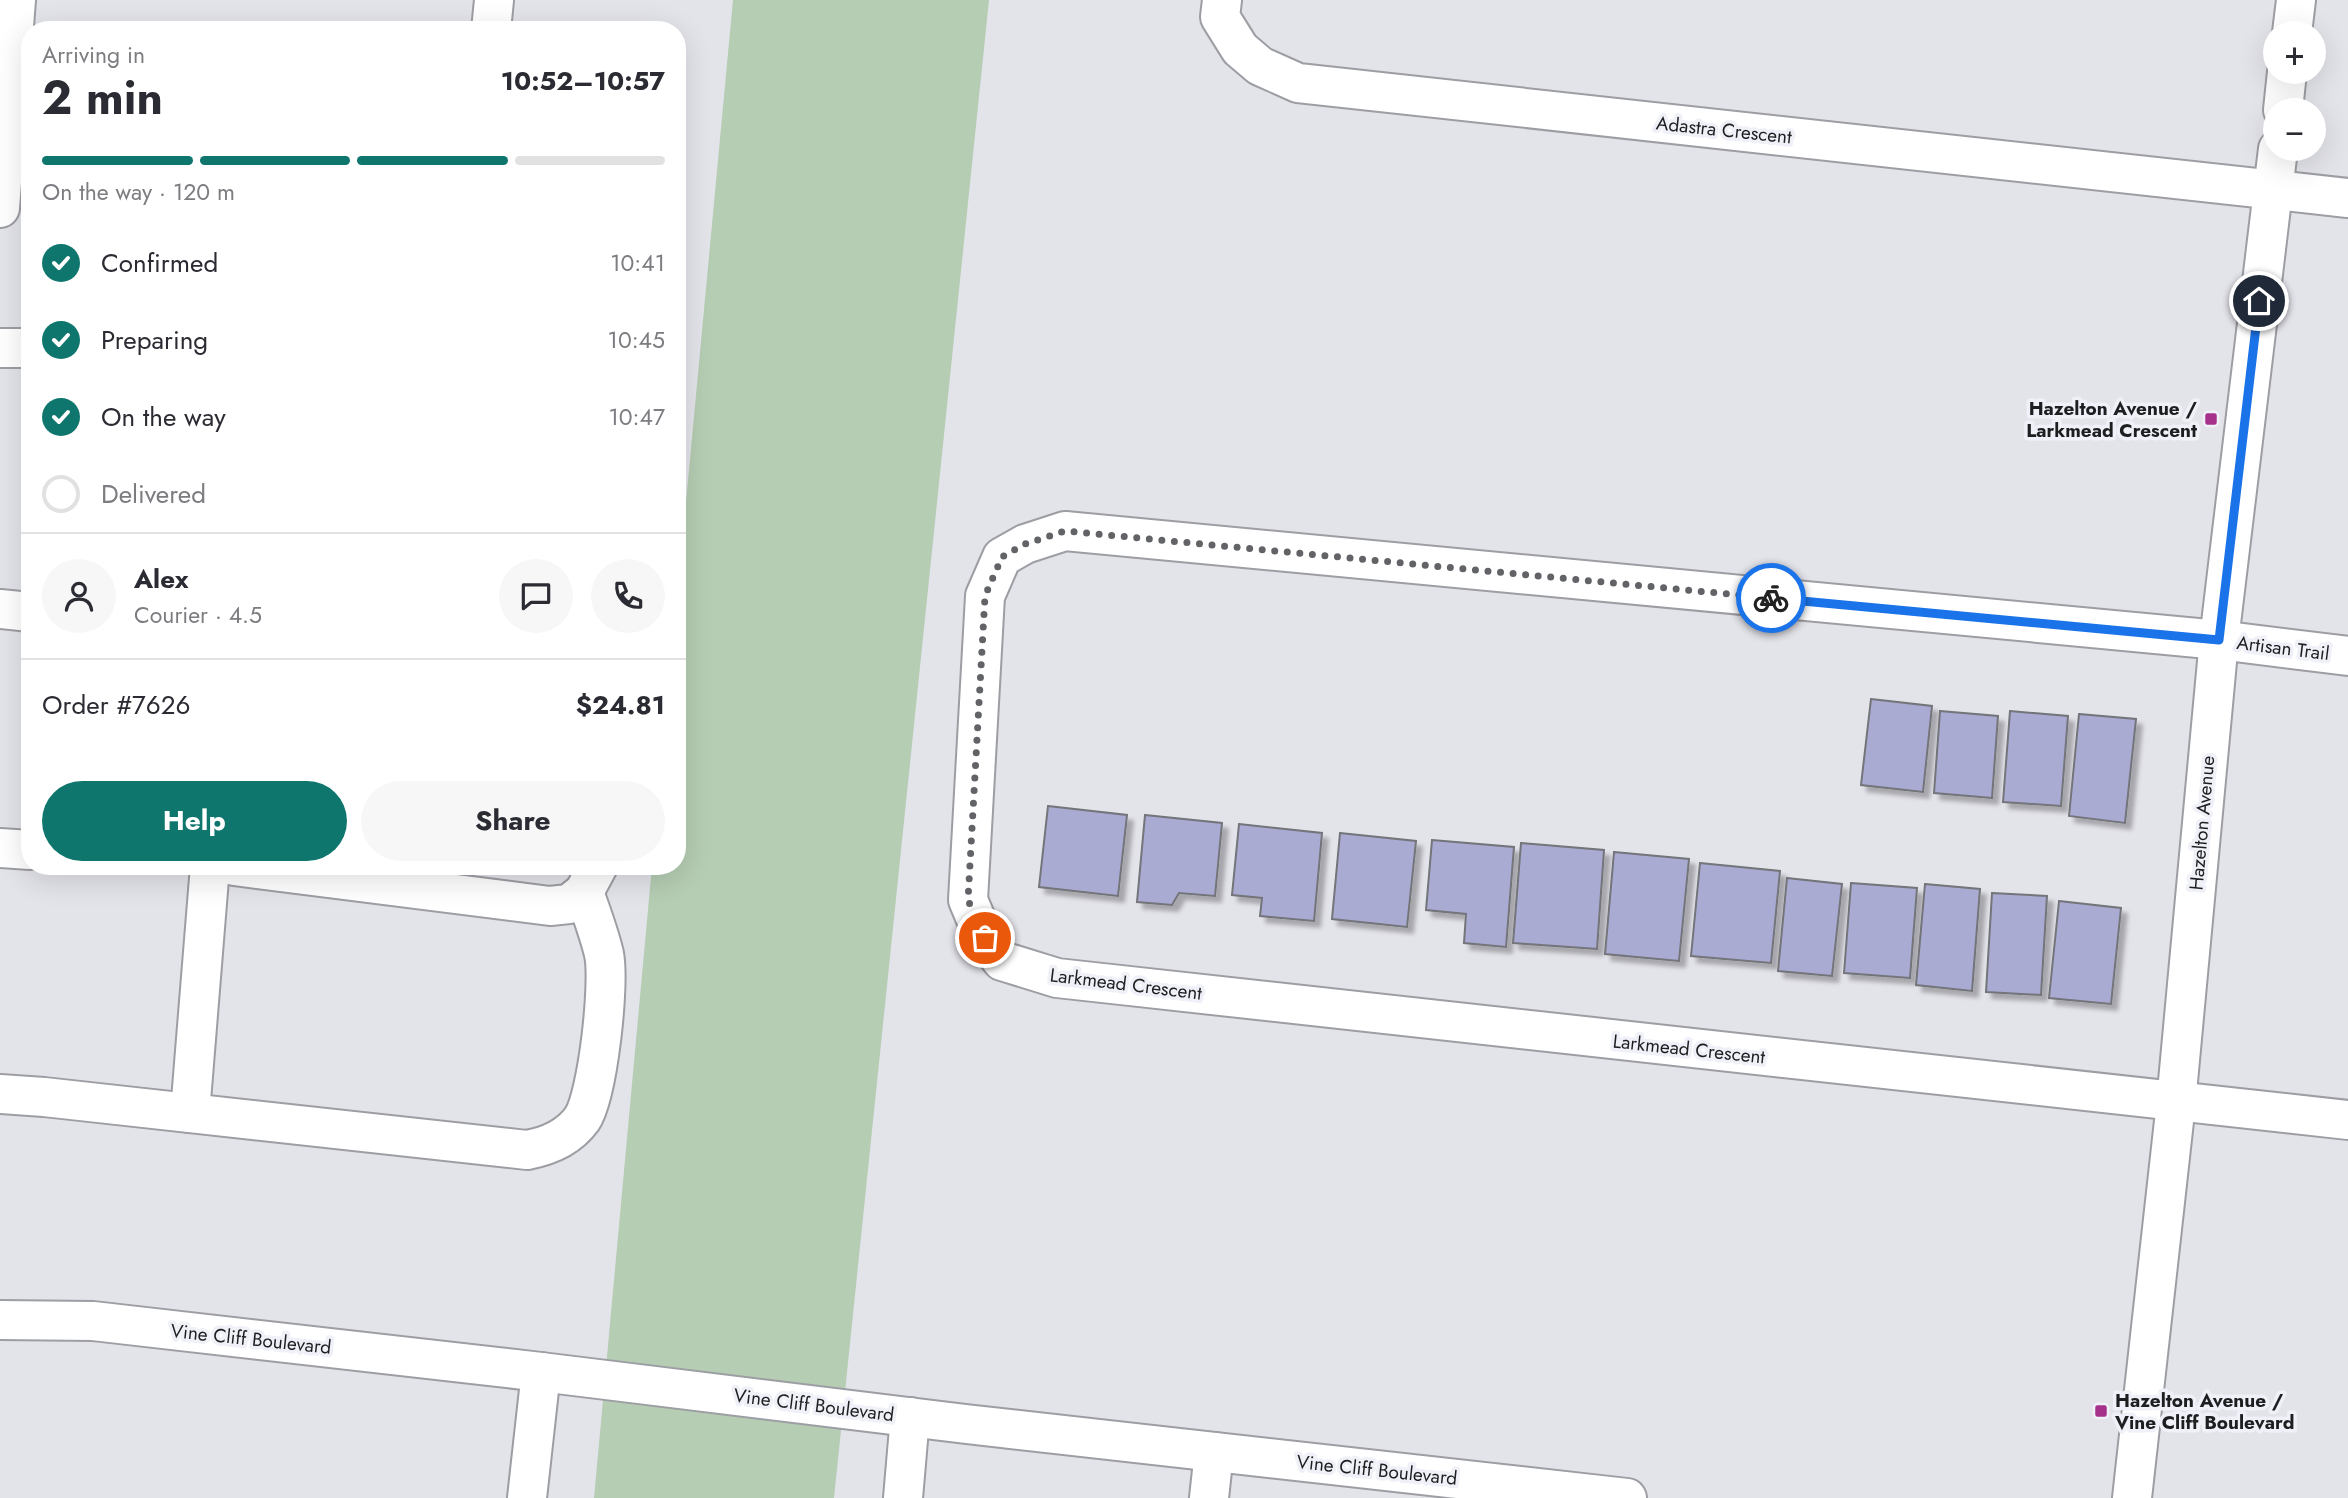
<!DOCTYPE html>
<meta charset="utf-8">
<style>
:root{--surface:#fff;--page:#f7f7f7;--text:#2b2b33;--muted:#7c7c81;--line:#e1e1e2;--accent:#0f766e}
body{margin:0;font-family:Jost,sans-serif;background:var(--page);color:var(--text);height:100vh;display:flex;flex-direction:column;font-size:26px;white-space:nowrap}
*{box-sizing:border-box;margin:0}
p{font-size:23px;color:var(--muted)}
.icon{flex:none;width:38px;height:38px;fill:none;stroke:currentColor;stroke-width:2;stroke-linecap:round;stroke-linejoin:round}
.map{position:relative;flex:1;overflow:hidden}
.drawer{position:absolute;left:21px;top:21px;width:665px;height:854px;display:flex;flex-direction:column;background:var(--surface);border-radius:28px;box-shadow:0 7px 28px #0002}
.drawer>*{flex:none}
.tools{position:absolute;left:2263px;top:21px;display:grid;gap:14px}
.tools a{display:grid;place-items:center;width:63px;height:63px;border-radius:50%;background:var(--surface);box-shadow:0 7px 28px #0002;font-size:35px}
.pin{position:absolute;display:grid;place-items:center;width:60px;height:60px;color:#fff;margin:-30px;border:4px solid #fff;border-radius:50%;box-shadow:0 2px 7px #0007}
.courier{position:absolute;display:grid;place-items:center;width:70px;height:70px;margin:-35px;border:5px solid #1a73e8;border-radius:50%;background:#fff;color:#222;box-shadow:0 2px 9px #0007}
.summary em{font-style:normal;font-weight:700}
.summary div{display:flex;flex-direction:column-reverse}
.summary{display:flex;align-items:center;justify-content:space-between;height:119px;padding:0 21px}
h1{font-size:46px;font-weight:700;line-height:52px}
.bar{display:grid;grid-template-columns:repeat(4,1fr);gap:10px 7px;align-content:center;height:84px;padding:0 21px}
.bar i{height:9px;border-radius:5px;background:var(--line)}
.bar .selected{background:var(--accent)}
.bar p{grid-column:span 4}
.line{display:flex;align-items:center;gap:18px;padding:0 21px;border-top:2px solid var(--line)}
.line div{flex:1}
.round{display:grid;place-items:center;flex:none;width:74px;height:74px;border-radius:37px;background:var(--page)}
ol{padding:0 21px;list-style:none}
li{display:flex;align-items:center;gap:21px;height:77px}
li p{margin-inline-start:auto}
li .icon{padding:7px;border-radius:50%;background:var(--accent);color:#fff;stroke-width:4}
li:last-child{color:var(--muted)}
li i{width:38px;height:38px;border:4px solid var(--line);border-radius:50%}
.primary-button{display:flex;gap:14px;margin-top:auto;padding:14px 21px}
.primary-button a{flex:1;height:80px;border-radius:42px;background:var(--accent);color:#fff;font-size:28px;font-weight:700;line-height:80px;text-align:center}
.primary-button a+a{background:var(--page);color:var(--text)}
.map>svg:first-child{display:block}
</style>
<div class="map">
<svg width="2348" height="1498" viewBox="0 0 2348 1498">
<defs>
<filter id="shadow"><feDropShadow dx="6" dy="6" stdDeviation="2" flood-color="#0004"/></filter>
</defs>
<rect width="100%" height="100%" fill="#e3e3ea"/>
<polygon fill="#b5cdb3" points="733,0 989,0 834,1498 594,1498 652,866 677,866 677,598"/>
<g fill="#a9abd2" stroke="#73747a" stroke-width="2" filter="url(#shadow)">
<polygon points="1871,699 1932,706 1923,792 1861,785"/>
<polygon points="1940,711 1998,716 1992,798 1934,793"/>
<polygon points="2010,711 2068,716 2061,806 2003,802"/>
<polygon points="2079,714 2136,719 2125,823 2069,816"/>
<polygon points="1048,806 1127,815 1118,896 1039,887"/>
<polygon points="1145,815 1222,823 1215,896 1179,893 1172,905 1137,902"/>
<polygon points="1239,824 1322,833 1314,921 1260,916 1262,898 1232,895"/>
<polygon points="1340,833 1416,841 1407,927 1332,919"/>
<polygon points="1432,840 1514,847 1506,947 1464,943 1466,914 1426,910"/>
<polygon points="1521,843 1604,850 1597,949 1513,943"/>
<polygon points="1614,852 1689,859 1679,961 1605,954"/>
<polygon points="1700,863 1780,871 1771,963 1691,956"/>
<polygon points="1787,878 1842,884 1832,976 1778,971"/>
<polygon points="1851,883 1917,888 1910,978 1844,973"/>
<polygon points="1925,884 1980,889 1972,991 1916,985"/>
<polygon points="1992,893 2047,896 2041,995 1986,992"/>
<polygon points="2059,901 2121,908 2111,1004 2049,998"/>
</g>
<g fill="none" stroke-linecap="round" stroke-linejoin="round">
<g stroke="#9d9ea4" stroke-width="42">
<g id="minor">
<polyline points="1222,0 1220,17 1240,49 1260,66 1298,83 2348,198"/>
<polyline points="491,30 494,0"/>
<polyline points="2292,33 2296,0"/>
<polyline points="2283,110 2287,72"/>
<polyline points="0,208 16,0"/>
<polyline points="0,348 30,348"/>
<polyline points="0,609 30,612"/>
<polyline points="2348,656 2219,640 1065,531 1025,544 1002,557 985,596 968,900 984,938 1002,961 1057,978 2348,1120"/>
<polyline points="0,848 30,850"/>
<polyline points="234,866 550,906 569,904 584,892 598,866"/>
<path d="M 0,1094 L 44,1097 L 527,1150 C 549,1146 569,1137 582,1119 C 598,1095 610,983 604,954 C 599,933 591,912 584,892"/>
<polyline points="190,1113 210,866"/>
<polyline points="0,1320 93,1321 541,1372 966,1424 1627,1498"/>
<polyline points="527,1498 541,1372"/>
<polyline points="903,1498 910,1417"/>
<polyline points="1209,1498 1214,1452"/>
<polyline points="2132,1498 2176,1103 2219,640 2278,149"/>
</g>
</g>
<use href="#minor" stroke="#fff" stroke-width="38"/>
</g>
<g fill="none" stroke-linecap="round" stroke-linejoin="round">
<polyline stroke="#626367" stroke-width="7" stroke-dasharray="0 12.6" points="985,938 968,900 985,596 1002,557 1025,544 1065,531 1771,598"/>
<polyline stroke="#1a73e8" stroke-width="9" points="1771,598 2219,640 2259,301"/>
</g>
<g fill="#a6318a" stroke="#f0f1f8" stroke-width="2.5">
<rect x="2204" y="412" width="14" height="14" rx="3.5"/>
<rect x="2094" y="1404" width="14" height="14" rx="3.5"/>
</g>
<g text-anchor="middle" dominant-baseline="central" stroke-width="7" stroke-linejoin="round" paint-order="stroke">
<g font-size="19" fill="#1d1e20" stroke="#f0f1f8">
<text transform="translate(1724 130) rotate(6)">Adastra Crescent</text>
<text transform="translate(2283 648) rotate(7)">Artisan Trail</text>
<text transform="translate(2202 823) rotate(-85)">Hazelton Avenue</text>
<text transform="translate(1126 984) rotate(7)">Larkmead Crescent</text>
<text transform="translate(1689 1049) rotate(6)">Larkmead Crescent</text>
<text transform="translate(251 1339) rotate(6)">Vine Cliff Boulevard</text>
<text transform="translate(814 1405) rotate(7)">Vine Cliff Boulevard</text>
<text transform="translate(1377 1470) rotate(6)">Vine Cliff Boulevard</text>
</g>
<g font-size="19" font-weight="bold" fill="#1d1e20" stroke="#f0f1f8" text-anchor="end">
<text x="2197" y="408">Hazelton Avenue /<tspan x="2197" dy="22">Larkmead Crescent</tspan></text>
<text x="2115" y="1400" text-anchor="start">Hazelton Avenue /<tspan x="2115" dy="22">Vine Cliff Boulevard</tspan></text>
</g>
</g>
</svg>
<div class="tools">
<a>+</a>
<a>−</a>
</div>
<div class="pin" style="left:985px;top:938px;background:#ea580c"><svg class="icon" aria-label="bag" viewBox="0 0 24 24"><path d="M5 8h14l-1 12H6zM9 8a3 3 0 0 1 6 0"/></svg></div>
<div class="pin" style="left:2259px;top:301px;background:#1f2937"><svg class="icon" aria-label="home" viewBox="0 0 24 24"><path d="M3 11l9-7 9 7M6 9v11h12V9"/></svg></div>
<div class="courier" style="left:1771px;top:598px"><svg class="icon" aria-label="bike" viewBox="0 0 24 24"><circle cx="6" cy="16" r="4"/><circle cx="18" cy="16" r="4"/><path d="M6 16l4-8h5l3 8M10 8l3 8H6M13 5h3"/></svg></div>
<section class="drawer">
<div class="summary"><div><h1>2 min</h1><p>Arriving in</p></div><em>10:52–10:57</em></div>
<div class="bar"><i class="selected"></i><i class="selected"></i><i class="selected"></i><i></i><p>On the way · 120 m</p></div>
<ol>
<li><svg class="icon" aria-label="check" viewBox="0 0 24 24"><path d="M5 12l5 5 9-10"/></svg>Confirmed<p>10:41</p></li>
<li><svg class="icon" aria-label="check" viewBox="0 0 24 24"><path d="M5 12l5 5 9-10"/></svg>Preparing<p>10:45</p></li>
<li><svg class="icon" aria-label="check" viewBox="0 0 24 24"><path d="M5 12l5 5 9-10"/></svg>On the way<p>10:47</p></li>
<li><i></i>Delivered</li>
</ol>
<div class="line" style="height:126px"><a class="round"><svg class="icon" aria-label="person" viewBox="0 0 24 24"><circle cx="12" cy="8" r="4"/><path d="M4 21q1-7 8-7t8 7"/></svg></a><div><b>Alex</b><p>Courier · 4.5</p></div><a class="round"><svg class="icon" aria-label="chat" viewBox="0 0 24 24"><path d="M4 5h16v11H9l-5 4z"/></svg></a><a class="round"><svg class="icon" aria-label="phone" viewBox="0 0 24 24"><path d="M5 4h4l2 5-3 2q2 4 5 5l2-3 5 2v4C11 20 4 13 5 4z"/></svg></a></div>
<div class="line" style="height:91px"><div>Order #7626</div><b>$24.81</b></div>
<div class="primary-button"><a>Help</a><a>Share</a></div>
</section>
</div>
